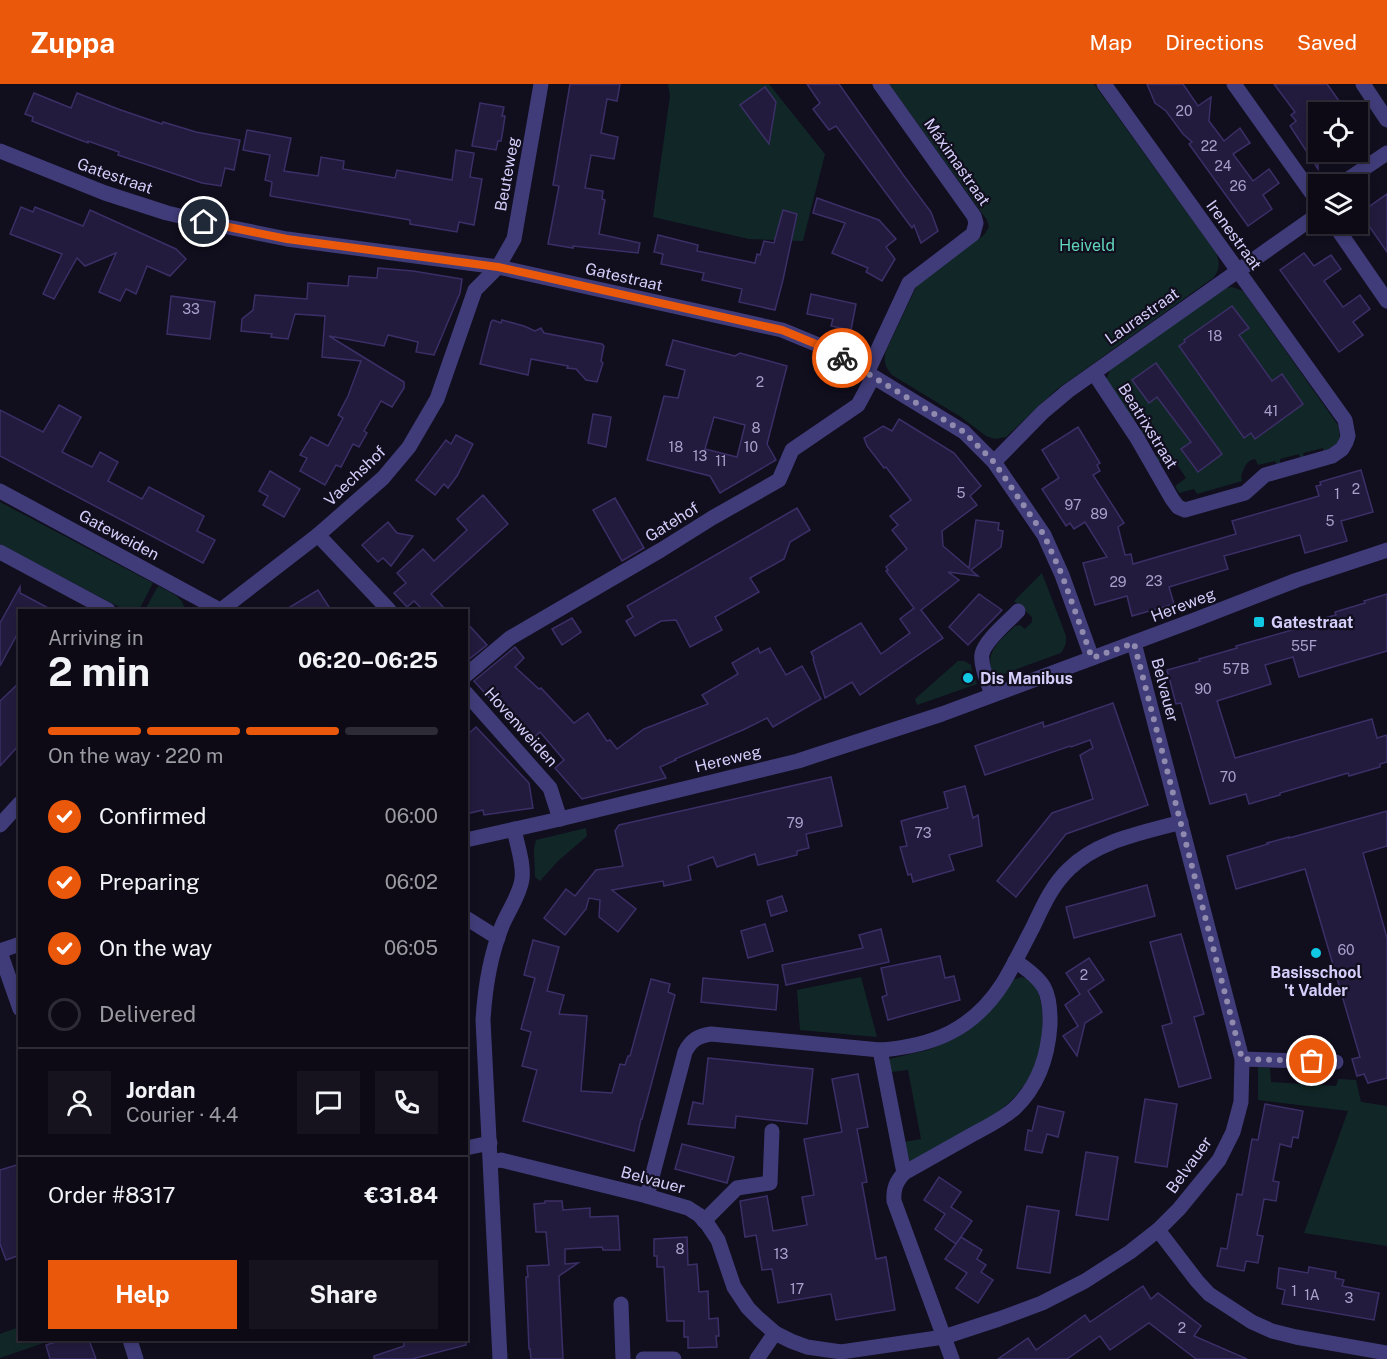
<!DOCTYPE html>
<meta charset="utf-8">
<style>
:root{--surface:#0d0a16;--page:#16131f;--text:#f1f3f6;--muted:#9a9aa1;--line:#2d2b35;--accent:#ea580c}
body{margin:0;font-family:"Public Sans",sans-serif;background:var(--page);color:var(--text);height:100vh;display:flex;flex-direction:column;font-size:22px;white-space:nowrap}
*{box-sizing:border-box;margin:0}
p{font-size:20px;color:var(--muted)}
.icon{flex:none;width:33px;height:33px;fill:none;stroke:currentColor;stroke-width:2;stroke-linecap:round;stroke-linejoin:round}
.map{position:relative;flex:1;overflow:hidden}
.sheet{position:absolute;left:18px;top:525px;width:450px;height:732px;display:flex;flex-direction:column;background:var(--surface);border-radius:0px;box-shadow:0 3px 9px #0003,0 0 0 2px var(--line)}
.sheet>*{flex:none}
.controls{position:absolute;left:1308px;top:18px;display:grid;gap:12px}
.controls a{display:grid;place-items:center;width:60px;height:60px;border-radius:0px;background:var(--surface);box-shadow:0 3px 9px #0003,0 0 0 2px var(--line);font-size:30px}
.pin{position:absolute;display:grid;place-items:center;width:51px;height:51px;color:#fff;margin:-26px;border:3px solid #fff;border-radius:50%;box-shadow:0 2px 6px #0007}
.courier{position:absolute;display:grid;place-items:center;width:60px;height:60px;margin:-30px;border:4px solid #ea580c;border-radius:50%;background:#fff;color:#222;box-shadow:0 2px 8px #0007}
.summary em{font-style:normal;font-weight:700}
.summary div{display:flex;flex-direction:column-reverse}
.summary{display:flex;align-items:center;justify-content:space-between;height:102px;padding:0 30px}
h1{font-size:39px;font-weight:700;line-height:45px}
.bar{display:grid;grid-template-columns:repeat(4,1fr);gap:9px 6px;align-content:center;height:72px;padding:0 30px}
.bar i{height:8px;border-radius:4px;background:var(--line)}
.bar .active{background:var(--accent)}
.bar p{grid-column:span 4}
.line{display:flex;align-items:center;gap:15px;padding:0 30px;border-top:2px solid var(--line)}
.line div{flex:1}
.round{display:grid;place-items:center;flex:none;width:63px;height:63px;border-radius:0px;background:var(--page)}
ol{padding:0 30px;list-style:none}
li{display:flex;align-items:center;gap:18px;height:66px}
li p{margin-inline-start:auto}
li .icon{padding:6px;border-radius:50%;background:var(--accent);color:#fff;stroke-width:4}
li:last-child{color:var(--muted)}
li i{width:33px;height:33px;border:3px solid var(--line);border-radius:50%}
.button{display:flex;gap:12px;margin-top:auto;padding:12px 30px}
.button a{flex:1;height:69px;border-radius:0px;background:var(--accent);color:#fff;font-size:24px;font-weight:700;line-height:69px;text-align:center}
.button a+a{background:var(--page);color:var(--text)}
header{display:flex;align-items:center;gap:36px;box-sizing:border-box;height:84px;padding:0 30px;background:var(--accent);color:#fff}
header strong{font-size:28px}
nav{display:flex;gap:33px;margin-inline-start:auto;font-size:21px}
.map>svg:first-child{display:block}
</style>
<header>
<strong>Zuppa</strong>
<nav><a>Map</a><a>Directions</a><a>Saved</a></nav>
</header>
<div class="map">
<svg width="1387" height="1275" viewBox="0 0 1387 1275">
<rect width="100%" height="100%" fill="#110e1e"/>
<g fill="#112727">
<polygon points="668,0 769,0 825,70 803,157 749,155 653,133 670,12"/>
<path d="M 889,0 L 1094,0 L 1216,169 C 1220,179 1220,186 1213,194 L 1056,306 L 1006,353 L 995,355 L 986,352 L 961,333 L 892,291 C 885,283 883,277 886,267 L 918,199 L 984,151 L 989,143 L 987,136 Z"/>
<path d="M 1232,203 L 1243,207 L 1338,341 C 1342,358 1338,360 1324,368 L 1323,364 L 1303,369 L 1304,373 L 1300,374 L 1299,370 L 1280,375 L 1280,379 L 1276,380 L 1275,377 L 1258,381 L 1255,375 C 1246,376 1244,385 1241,392 L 1242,397 L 1197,410 L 1194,405 L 1179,409 L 1175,402 L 1186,394 L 1171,371 L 1158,378 L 1155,374 L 1165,367 L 1152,349 L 1142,354 L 1140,347 L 1145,343 L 1139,332 L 1133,336 L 1106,296 L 1110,286 L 1225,204 Z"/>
<polygon points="0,418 153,499 139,526 117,526 119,523 0,460"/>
<path d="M 1042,489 L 1066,552 C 1067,559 1065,563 1061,569 L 995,593 L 993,592 C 984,567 999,558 1015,542 L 1020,541 L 1025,545 L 1032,538 L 1032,533 L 1014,517 Z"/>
<path d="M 158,502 C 171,509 182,511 185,526 L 145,526 Z"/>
<path d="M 958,577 L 964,577 L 971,581 L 972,588 L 969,586 L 964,587 C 961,591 961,594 963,599 L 971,600 L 975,595 L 977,600 L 917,621 L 915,615 Z"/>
<polygon points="586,744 587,752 558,777 540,797 535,793 534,765 536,756"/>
<polygon points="861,893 877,953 800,946 797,906"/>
<path d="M 1022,893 C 1036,897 1041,913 1042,926 C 1050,1018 976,1042 910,1078 L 904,1058 L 921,1055 L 908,986 L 891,988 L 889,975 L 928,966 L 956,954 L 1015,895 Z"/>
<polygon points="1258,983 1270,984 1271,998 1336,1002 1337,1000 1338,995 1356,996 1361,1018 1387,1022 1387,1162 1304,1149 1348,1027 1258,1016"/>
<polygon points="19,1243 20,1256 52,1256 0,1274 0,1250"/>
</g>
<g fill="#231b3d" stroke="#3c2f67" stroke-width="1.5" fill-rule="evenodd">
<polygon points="570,0 620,0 617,17 607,15 601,49 618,53 614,75 591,71 585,104 603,107 602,115 605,116 599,150 640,159 638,169 573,162 573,164 548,160 559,102 553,101"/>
<polygon points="807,0 839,0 904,92 931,128 938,147 921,159 914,141 912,144 836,42 829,46 813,25 820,19"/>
<polygon points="1147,0 1183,0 1198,22 1211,13 1209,37 1224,57 1240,44 1250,59 1233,70 1253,97 1269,85 1279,99 1263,111 1272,125 1248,142 1189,60 1192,58 1183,50 1166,27 1155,19"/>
<polygon points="1274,0 1327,0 1347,28 1318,28 1318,85 1290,42 1296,37 1291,31 1295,28"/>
<polygon points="765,3 776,18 769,60 740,21"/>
<polygon points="34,9 71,24 77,9 118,25 162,40 163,38 196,48 240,56 234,86 225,84 221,102 202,99 118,71 119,68 88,57 88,59 67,51 32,37 33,33 25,30"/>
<polygon points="480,19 504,23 502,32 505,32 503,46 501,57 498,57 496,66 472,62"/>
<polygon points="247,46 291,54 284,87 318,92 321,73 344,77 343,85 395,94 397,86 452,96 456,66 474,69 470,93 482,95 474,141 459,138 457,148 410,140 410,136 270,112 272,98 265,96 270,71 243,66"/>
<polygon points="1387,110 1387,168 1360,129"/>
<polygon points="817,114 879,136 896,155 886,163 895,175 882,197 866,188 868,184 832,169 845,139 813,129"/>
<polygon points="21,123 33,128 35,123 83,142 90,126 176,165 186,175 170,192 147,182 136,210 126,205 120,217 99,208 116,169 85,182 77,174 54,215 43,210 62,170 10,150"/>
<polygon points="783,126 797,130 783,196 775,226 739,218 742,205 702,196 704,189 661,180 663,170 654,168 658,151 698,161 697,167 755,179 757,170 760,171 764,157 774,159"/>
<polygon points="1304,169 1314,182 1331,171 1341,185 1324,197 1343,223 1360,211 1370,225 1353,238 1363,251 1339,268 1280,186"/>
<polygon points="378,184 413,187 462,195 460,209 434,271 416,268 418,258 388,251 384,262 329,252 404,298 404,304 392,323 381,317 364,347 367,349 359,363 353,360 341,383 336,381 325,401 300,387 307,374 300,371 311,353 328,362 343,334 338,331 348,312 361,277 322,273 325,232 295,230 288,255 271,253 272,250 241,247 242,235 253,226 255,211 307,215 308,199 348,202 349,192 377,194"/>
<polygon points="811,210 856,220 851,246 831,242 833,235 807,230"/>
<polygon points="171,212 215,218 210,255 167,250"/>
<polygon points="1232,222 1249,244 1239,251 1272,297 1282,290 1303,320 1255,355 1251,349 1244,354 1179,262 1185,258 1184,256"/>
<polygon points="493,236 501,239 502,236 524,242 535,247 541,244 544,249 602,260 604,262 601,277 603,279 597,298 586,296 576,285 567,284 568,282 531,275 528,291 480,280 491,238"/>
<path d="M 673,256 L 735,272 L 740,269 L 787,282 L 767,360 L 776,376 L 720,409 L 710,392 L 647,376 L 664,312 L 678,314 L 685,286 L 666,281 ZM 714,333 L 745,341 L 737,373 L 705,365 Z"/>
<polygon points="1156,279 1222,370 1198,388 1181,365 1191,358 1157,313 1149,319 1132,296"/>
<polygon points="59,321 81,333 62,368 92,383 100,368 118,378 108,397 142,415 149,403 204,432 197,447 215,456 203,479 0,372 0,326 43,348"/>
<polygon points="593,330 611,333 606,363 588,359"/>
<polygon points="899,335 954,369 981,402 970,412 977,421 942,447 943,462 969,484 976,436 999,439 998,446 1003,447 1001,463 971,486 978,492 948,488 959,496 921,526 943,554 860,611 852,598 825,614 813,575 814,574 811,568 861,539 881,570 910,549 900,535 914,524 886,487 888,486 886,483 907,465 892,446 898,441 890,432 911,416 886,383 884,384 867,362 864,354 883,342 892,347"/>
<polygon points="1078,343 1100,379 1097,381 1100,387 1093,391 1124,439 1118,443 1125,471 1131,470 1133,480 1236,450 1232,437 1319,412 1316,402 1321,401 1320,398 1361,386 1373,428 1341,437 1347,457 1305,469 1300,451 1224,472 1228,485 1169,503 1174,520 1132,532 1127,512 1095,521 1083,479 1107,473 1085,438 1074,445 1070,439 1066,442 1042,405 1059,394 1042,366"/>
<polygon points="456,351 473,360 457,392 448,404 444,400 435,411 416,396 446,356 451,360"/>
<polygon points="270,387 300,405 284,433 263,421 268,412 259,407"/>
<polygon points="483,411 508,440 431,510 446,526 423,526 414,517 407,523 394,509 406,499 397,489 423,465 434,477 467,446 457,435"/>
<polygon points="615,414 644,464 622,477 593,426"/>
<polygon points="797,424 810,446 790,458 784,475 750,494 759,508 715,533 722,546 690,563 676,536 661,537 635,552 626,537 633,533 627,522"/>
<polygon points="388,438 397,449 413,452 391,482 383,474 378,478 362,461"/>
<polygon points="20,503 20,509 52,526 20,526 20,545 0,582 0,539"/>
<polygon points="318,506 331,526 285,526"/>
<polygon points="979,510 1002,526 968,561 949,543"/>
<polygon points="1387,510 1387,567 1299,593 1293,573 1265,581 1271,600 1217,617 1235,674 1372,635 1377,654 1387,651 1387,678 1380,680 1380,683 1349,692 1348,689 1280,709 1280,711 1249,720 1246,710 1210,720 1181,619 1176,620 1167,586 1200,577 1199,575 1237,564 1236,562 1306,542 1305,539 1336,531 1335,528 1365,519 1364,517"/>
<polygon points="572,534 581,548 562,561 552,545"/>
<polygon points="466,538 487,561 467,577 466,576"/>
<polygon points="515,563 524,574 515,583 539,605 541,604 574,639 588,629 607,657 610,656 617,665 644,645 708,620 702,611 738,590 732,579 758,564 760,569 770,564 786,591 802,582 821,615 773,643 767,634 745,645 675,675 676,676 660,683 666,694 582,715 555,684 564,676 540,648 529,658 474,597"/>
<polygon points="20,598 20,660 0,682 0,617"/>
<polygon points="1113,619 1148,721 1066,750 1016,813 997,797 1052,729 1093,715 1080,671 1093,664 1090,656 1071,663 1070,662 985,691 975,662 1043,638 1044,643"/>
<polygon points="476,643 529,699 533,724 484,731 483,726 466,730 466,652"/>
<polygon points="831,693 842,742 806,750 809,764 797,767 797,771 758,781 755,770 717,783 713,773 688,782 691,796 664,802 663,797 612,806 636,825 618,848 599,833 600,816 589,814 586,825 565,851 544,834 566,805 575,812 596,786 623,782 615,747 619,741"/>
<polygon points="965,702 973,734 978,731 982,762 949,771 954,786 913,798 911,790 908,791 900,763 907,762 901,737 948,724 944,708"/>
<polygon points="1387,727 1387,762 1363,769 1387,854 1387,994 1368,999 1364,990 1357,992 1352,975 1360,973 1305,785 1236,805 1227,772 1268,760 1267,759 1289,753 1289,754"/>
<polygon points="1147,801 1155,832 1074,854 1066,823"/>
<polygon points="782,812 787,827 771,832 767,817"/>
<polygon points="765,840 773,867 748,874 741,847"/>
<polygon points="881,845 889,878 786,901 782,881 863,864 859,851"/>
<polygon points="1181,850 1204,930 1194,933 1211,994 1179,1003 1162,942 1172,939 1150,858"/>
<polygon points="533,856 559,863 547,907 564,911 559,930 587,932 581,1007 612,1009 620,980 625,981 628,972 630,972 651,895 670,900 668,908 675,911 642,1035 641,1035 634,1067 523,1037 537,986 522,982 531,948 521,945 535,894 524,891"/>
<polygon points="940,872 945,894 954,892 960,916 888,936 882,913 887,911 881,884"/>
<polygon points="1089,874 1104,896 1088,907 1102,928 1085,939 1077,972 1063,952 1078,942 1065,921 1080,910 1066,889"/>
<polygon points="703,894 778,901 776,926 701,918"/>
<polygon points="708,974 813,985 807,1040 736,1032 735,1044 688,1040 693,1018 703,1020"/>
<polygon points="858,990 868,1043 857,1045 867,1098 862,1099 876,1175 886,1173 895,1226 836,1236 831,1210 778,1219 772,1185 762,1186 756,1151 745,1153 740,1117 767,1112 773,1147 807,1141 802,1113 814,1111 804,1055 842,1048 832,995"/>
<polygon points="1145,1015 1177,1020 1167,1083 1135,1078"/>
<polygon points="1265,1020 1303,1027 1298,1054 1293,1053 1291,1063 1280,1060 1273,1097 1279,1098 1276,1117 1264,1115 1261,1132 1257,1151 1263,1152 1258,1179 1246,1177 1244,1187 1217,1182 1221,1164 1227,1165 1237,1110 1242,1111 1252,1055 1258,1056"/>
<polygon points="1038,1022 1064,1028 1058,1053 1047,1050 1042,1069 1025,1066 1028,1046 1032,1047"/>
<polygon points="682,1060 734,1073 727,1099 675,1085"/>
<polygon points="1086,1068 1118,1073 1108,1136 1076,1131"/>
<polygon points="20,1080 20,1171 6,1176 0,1160 0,1086"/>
<polygon points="939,1093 961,1108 951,1123 972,1137 956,1160 935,1145 945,1130 924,1116"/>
<polygon points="545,1117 562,1117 563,1126 590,1124 590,1133 618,1132 620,1166 603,1166 602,1163 565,1165 565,1180 578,1179 559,1192 563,1275 531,1275 530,1265 529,1265 526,1193 528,1193 527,1182 549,1181 546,1148 536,1148 534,1120 545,1119"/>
<polygon points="1027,1122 1059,1127 1050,1189 1017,1184"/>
<polygon points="687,1153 688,1181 697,1180 699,1208 708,1207 709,1235 718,1234 719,1252 716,1252 717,1263 688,1264 688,1253 684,1253 684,1237 667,1237 664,1183 657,1183 657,1172 654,1172 654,1155"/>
<polygon points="961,1153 982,1166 977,1175 986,1181 981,1188 993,1196 978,1219 956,1204 967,1189 945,1175"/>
<polygon points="1309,1183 1336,1188 1335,1194 1344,1196 1342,1202 1379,1209 1374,1236 1282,1220 1285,1206 1277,1204 1279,1184 1308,1189"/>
<polygon points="1143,1202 1151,1215 1158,1209 1201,1242 1194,1252 1247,1275 1196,1275 1149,1239 1110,1266 1100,1252 1067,1275 998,1275 1028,1254 1036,1266 1085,1231 1090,1238"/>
<polygon points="62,1256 89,1256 96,1275 50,1275 46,1261"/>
<polygon points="403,1256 466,1256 466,1261 412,1275 374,1275 374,1272 404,1262"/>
</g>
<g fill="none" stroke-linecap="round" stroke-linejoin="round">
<g stroke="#403c79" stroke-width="15">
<polyline points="1234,0 1318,118"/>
<polyline points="1363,0 1387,36"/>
<polyline points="0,67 105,109 167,129 223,142 287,155 498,183 782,246 828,265 964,348 994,378 1044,451 1062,491 1092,574"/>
<polyline points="1341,100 1387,69"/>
<polyline points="1334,140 1387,217"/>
<polyline points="867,289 909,199 973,150 976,139 974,132 880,0"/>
<polyline points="1094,289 1137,354 1172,415 1178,423 1185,426 1245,409 1265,391 1332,372 1342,365 1346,358 1348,352 1345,336 1104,0"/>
<polyline points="994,378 1043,328 1068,307 1317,131 1318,127"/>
<polyline points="0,407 220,526"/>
<polyline points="318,451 389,526"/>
<polyline points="0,468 108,526"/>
<polyline points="221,526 318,451 383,394 409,363 437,315 475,206 498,183 514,155 541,0"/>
<polyline points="466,591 510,554 661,466 712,434 779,396 792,366 858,321 873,293"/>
<polyline points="466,609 550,704 560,735"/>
<path d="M 992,611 C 989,601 980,581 982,570 C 985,556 1009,537 1018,527"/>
<polyline points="0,741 20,719"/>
<polyline points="466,756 560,735 798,677 942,630 1197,535 1297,496 1387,466"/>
<polyline points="466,834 498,854"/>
<polyline points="0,867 20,860"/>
<polyline points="0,868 20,925"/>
<polyline points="880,966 904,1089"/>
<polyline points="1242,975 1336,978"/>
<polyline points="466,1064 490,1059"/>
<polyline points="491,1078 501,1076 647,1112 688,1124 699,1131 708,1141 718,1156 734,1203 748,1224 759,1235 775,1249 791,1257 807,1263 841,1268 944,1253 999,1235 1042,1219 1085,1197 1130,1168 1158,1146 1179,1125 1219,1076 1233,1048 1241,1018 1242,975 1134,559"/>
<path d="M 647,1112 L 685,968 C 691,956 698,952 711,950 L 880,966 C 933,962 973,946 1003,899 C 1014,881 1023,862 1033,843 C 1043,822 1052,801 1069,785 C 1098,756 1143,749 1181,738"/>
<polyline points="704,1137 737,1104 770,1099 772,1047"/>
<polyline points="1158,1146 1197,1197 1209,1210 1252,1238 1272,1247 1296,1253 1387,1269"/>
<polyline points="621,1220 623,1275"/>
<polyline points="130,1256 136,1275"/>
<path d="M 500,1275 L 483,936 C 485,903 490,872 502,842 C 508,827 520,811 522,795 C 524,779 517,761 514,745"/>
<polyline points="643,1275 674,1275"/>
<polyline points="757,1275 775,1249"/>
<path d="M 952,1275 L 894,1117 C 893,1105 896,1098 904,1089 C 925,1077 947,1065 968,1053 C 984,1044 1002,1036 1015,1024 C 1038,1002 1048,972 1050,941 C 1051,906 1044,896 1015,877"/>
</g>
</g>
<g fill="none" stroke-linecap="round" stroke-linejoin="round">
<polyline stroke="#908bae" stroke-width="6" stroke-dasharray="0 10.8" points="842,274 964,348 994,378 1044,451 1062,491 1092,574 1134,559 1242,975 1312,977"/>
<polyline stroke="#ea580c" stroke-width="8" points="204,138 287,155 498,183 782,246 828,265 842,274"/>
</g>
<g fill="#11c8e4" stroke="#110e1e" stroke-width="2">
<rect x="1253" y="532" width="12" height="12" rx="3"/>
<circle cx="968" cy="594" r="6"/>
<circle cx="1316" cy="869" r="6"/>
</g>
<g text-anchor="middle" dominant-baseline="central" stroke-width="4.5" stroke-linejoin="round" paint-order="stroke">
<g font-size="14" fill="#a8a1cc">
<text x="1184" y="27">20</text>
<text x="1209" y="62">22</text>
<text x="1223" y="82">24</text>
<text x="1238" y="102">26</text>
<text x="191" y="225">33</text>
<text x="1215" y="252">18</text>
<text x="760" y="298">2</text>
<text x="1271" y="327">41</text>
<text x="756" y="344">8</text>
<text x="676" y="363">18</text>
<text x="751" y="363">10</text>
<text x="700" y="372">13</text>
<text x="721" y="377">11</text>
<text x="1356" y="405">2</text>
<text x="961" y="409">5</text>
<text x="1337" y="410">1</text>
<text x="1073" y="421">97</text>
<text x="1099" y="430">89</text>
<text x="1330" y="437">5</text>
<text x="1154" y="497">23</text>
<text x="1118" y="498">29</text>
<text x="1304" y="562">55F</text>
<text x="1236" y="585">57B</text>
<text x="1203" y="605">90</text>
<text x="1228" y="693">70</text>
<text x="795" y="739">79</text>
<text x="923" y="749">73</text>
<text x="1346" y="866">60</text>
<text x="1084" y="891">2</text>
<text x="680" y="1165">8</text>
<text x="781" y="1170">13</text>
<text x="797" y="1205">17</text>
<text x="1294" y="1207">1</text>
<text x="1312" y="1211">1A</text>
<text x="1349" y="1214">3</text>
<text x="1182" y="1244">2</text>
</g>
<g font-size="16" fill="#d5cefb" stroke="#110e1e">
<text transform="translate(957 78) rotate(55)">Máximastraat</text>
<text transform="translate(507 90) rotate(-80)">Beuteweg</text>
<text transform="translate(115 92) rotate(19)">Gatestraat</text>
<text transform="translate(1234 151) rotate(54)">Irenestraat</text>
<text transform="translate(624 193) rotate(13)">Gatestraat</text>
<text transform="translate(1142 232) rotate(-35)">Laurastraat</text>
<text transform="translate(1148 342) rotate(58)">Beatrixstraat</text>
<text transform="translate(355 392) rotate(-44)">Vaechshof</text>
<text transform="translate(672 438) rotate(-32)">Gatehof</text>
<text transform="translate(119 451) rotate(28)">Gateweiden</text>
<text transform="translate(1183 521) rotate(-21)">Hereweg</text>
<text transform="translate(1165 606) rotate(75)">Belvauer</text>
<text transform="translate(521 643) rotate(48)">Hovenweiden</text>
<text transform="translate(728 675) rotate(-14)">Hereweg</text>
<text transform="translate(1189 1081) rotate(-54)">Belvauer</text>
<text transform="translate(653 1096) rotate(15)">Belvauer</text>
</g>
<g font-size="16" fill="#60d5bc" stroke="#110e1e">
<text x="1087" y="161">Heiveld</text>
</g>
<g font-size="16" font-weight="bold" fill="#d5cefb" stroke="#110e1e" text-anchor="start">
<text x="1271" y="538">Gatestraat</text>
<text x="980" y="594">Dis Manibus</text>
<text x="1316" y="888" text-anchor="middle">Basisschool<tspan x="1316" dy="18">'t Valder</tspan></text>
</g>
</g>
</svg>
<div class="controls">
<a><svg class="icon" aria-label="locate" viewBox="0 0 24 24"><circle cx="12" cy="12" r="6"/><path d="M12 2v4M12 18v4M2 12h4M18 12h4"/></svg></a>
<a><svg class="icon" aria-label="layers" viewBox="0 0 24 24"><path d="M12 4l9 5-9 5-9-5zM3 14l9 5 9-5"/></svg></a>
</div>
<div class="pin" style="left:1312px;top:977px;background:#ea580c"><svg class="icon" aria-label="bag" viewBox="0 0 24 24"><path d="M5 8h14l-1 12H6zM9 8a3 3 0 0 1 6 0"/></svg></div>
<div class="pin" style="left:204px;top:138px;background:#1f2937"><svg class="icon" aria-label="home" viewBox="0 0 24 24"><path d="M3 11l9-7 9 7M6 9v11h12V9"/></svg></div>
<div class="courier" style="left:842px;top:274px"><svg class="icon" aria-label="bike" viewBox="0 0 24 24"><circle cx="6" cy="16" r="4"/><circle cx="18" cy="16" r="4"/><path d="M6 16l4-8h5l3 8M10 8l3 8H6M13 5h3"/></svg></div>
<section class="sheet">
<div class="summary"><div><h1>2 min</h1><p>Arriving in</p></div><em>06:20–06:25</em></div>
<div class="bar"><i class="active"></i><i class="active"></i><i class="active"></i><i></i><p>On the way · 220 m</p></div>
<ol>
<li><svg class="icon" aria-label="check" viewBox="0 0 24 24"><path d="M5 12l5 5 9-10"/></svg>Confirmed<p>06:00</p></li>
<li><svg class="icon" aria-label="check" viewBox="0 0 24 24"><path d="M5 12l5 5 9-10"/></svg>Preparing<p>06:02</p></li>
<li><svg class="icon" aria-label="check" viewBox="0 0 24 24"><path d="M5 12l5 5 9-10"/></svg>On the way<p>06:05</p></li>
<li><i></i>Delivered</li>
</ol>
<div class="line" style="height:108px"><a class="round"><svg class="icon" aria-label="person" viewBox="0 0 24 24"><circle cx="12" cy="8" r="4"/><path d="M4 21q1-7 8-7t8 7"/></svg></a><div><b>Jordan</b><p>Courier · 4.4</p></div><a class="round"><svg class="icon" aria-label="chat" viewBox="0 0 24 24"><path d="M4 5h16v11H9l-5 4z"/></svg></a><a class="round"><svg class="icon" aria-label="phone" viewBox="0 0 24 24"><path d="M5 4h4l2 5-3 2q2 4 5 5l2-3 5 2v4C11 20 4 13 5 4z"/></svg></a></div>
<div class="line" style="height:78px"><div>Order #8317</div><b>€31.84</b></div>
<div class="button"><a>Help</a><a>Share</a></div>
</section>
</div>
